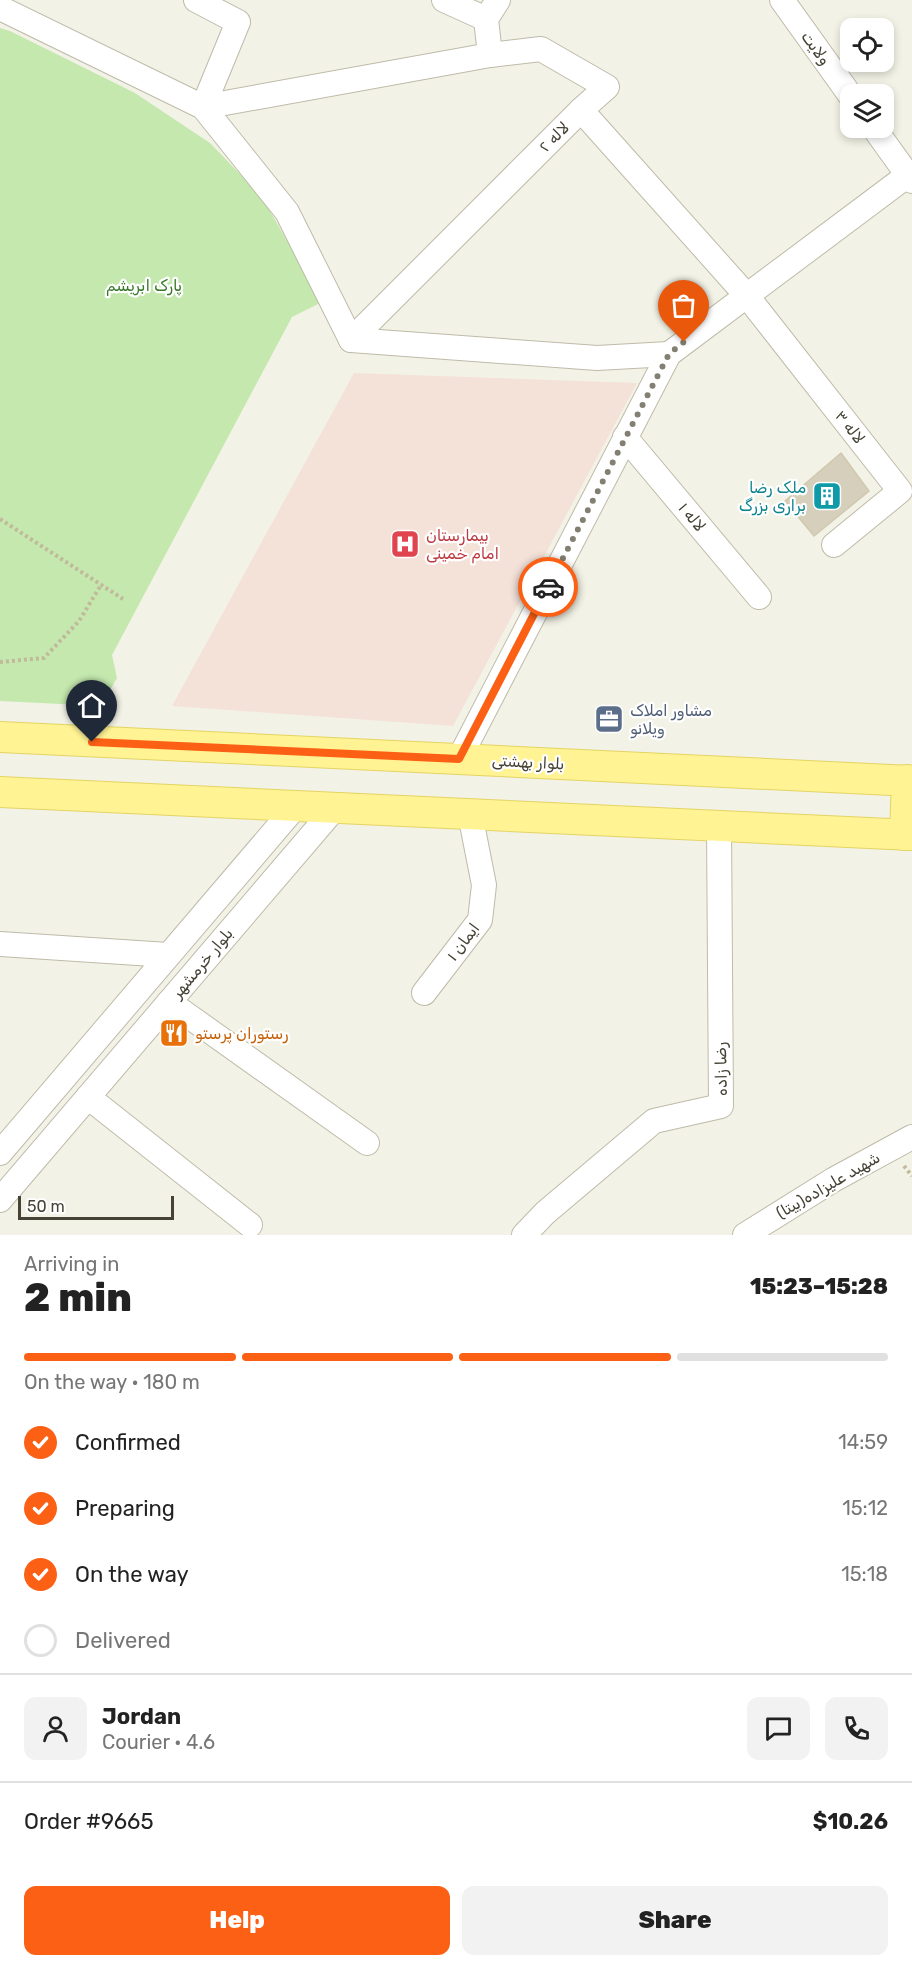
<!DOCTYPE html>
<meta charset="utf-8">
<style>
:root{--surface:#fff;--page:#f2f2f2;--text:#222;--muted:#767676;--line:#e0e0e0;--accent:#fb6015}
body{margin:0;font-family:Rubik,Vazirmatn,sans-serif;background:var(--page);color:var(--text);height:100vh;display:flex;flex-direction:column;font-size:22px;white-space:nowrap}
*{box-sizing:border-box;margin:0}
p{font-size:20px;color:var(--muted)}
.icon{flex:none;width:33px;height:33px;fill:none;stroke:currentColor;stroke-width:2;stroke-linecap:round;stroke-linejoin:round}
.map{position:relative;height:1235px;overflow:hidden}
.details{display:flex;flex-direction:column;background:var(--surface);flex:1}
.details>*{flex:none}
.tools{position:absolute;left:840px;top:18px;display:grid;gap:12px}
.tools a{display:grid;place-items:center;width:54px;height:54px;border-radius:12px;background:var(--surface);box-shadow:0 3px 9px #0003;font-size:30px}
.scale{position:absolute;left:18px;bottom:15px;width:156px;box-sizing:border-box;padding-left:6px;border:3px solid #464235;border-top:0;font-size:16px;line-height:21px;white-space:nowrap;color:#464235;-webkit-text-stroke:4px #fff;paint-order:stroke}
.pin{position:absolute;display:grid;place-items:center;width:51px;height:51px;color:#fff;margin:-62px -26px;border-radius:50% 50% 50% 0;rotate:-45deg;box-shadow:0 0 6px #0007}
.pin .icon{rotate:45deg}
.courier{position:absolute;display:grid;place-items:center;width:60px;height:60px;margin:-30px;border:4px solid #fb6015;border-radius:50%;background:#fff;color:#222;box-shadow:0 2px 8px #0007}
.overview em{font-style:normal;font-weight:800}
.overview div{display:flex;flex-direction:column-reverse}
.overview{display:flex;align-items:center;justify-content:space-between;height:102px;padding:0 24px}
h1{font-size:39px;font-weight:800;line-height:45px}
.bar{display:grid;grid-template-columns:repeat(4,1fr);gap:9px 6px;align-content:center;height:72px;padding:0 24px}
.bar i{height:8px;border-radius:4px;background:var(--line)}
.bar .active{background:var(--accent)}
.bar p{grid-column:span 4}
.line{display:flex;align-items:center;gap:15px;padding:0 24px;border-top:2px solid var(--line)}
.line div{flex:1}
.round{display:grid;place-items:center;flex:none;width:63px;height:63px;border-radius:12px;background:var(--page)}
ol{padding:0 24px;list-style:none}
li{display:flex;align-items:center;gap:18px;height:66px}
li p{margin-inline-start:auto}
li .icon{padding:6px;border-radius:50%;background:var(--accent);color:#fff;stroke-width:4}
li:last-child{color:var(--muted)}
li i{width:33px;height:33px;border:3px solid var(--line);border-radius:50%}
.button{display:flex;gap:12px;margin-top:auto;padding:12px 24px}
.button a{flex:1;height:69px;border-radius:12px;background:var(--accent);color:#fff;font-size:24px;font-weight:800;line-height:69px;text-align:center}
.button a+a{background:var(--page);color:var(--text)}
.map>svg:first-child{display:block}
</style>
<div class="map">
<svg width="912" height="1235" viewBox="0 0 912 1235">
<rect width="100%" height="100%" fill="#f3f2e6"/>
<polygon fill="#f4e2d9" points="354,373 637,383 453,726 172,706"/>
<polygon fill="#c4e8ae" points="0,28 10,31 135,93 210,143 262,197 322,302 292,317 112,655 117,678 101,706 0,701"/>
<polygon fill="#d5cfbb" stroke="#d0c9af" stroke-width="1.5" points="841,453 869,491 814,536 785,501"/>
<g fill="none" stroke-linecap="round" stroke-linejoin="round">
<g stroke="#bfbba9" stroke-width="26">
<g id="minor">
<polyline points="196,0 238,22 203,107"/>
<polyline points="444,0 486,19"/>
<polyline points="782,0 850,95"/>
<polyline points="0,8 203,107 287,212 351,340 597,358 669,354"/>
<polyline points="490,55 486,19 498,0"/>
<polyline points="203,107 490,55 541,49 607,87 581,110"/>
<polyline points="874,128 912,181"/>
<polyline points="351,340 581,110 747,296 900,491 834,545"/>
<polyline points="625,437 759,597"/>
<polyline points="459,759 669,354 912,172"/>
<polyline points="0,944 168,955"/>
<polyline points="424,993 480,920 484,885 470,814"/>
<polyline points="169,1002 367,1143"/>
<polyline points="88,1097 250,1225"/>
<polyline points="0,1153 296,806"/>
<polyline points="0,1200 335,808"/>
<polyline points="524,1235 545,1213 654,1121 721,1106 719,826"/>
<polyline points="745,1235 833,1180 912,1137"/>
</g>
</g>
<g stroke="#e4d463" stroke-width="32">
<g id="major">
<polyline points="0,737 912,781"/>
<polyline points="0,792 912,835"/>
<polyline points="905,835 907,780"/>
</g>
</g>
<g stroke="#c1ba9a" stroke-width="4" stroke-dasharray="3 3" stroke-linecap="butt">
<polyline points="0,519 123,599"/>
<polyline points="0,662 44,658 79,621 101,585"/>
<polyline points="904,1166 912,1176"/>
</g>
<use href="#minor" stroke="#fff" stroke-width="24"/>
<use href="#major" stroke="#fff394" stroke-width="30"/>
</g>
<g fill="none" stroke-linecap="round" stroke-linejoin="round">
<polyline stroke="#838073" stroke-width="6" stroke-dasharray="0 10.8" points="548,587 669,354 684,342"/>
<polyline stroke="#fb6015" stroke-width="8" points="92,742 459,759 548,587"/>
</g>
<defs>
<g id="building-square" transform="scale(1.5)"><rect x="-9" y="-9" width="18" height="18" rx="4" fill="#0f9aa8" stroke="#fff"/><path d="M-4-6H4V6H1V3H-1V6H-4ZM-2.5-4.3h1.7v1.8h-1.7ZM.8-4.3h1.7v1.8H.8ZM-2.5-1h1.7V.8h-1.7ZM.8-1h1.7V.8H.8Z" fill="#fff"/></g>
<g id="hospital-square" transform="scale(1.5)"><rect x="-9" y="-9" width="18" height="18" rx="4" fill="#e0444e" stroke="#fff"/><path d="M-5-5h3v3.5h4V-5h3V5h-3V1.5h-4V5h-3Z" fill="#fff"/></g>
<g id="office-square" transform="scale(1.5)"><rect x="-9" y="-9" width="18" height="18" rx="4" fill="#5c6f8a" stroke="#fff"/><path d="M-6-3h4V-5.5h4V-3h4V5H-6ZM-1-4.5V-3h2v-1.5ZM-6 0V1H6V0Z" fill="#fff"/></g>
<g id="restaurant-square" transform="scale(1.5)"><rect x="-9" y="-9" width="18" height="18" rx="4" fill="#e8710a" stroke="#fff"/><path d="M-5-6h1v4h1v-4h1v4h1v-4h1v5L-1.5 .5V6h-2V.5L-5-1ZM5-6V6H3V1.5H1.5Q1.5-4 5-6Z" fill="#fff"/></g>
</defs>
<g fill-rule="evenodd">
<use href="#building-square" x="827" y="496"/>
<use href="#hospital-square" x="405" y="544"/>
<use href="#office-square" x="609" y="719"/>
<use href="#restaurant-square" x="174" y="1033"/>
</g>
<g text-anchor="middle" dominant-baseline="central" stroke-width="4.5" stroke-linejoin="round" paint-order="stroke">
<g font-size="16" fill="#464235" stroke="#fff">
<text transform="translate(816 48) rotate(54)">ولایت</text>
<text transform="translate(554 137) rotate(-45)">لاله ۲</text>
<text transform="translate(850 427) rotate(52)">لاله ۳</text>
<text transform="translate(692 517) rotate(50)">لاله ۱</text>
<text transform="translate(528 762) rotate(3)">بلوار بهشتی</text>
<text transform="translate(463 942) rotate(-53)">ایمان ۱</text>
<text transform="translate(202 963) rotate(-50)">بلوار خرمشهر</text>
<text transform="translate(721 1069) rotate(-91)">رضا زاده</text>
<text transform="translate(828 1185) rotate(-30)">شهید علیزاده(بیتا)</text>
</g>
<g font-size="16" fill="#387828" stroke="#fff">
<text x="144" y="285">پارک ابریشم</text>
</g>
<g font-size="16" fill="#0d838f" stroke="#fff" text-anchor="end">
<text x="806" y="487">ملک رضا<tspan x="806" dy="18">براری بزرگ</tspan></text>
</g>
<g font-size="16" fill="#be3a42" stroke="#fff" text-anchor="start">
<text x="426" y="535">بیمارستان<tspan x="426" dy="18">امام خمینی</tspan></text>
</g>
<g font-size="16" fill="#4e5e75" stroke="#fff" text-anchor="start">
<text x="630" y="710">مشاور املاک<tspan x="630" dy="18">ویلانو</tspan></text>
</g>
<g font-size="16" fill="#c56008" stroke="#fff" text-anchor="start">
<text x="195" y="1033">رستوران پرستو</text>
</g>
</g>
</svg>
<div class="tools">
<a><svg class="icon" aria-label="locate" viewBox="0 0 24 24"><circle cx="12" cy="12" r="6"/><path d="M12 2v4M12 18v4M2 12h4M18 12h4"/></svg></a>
<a><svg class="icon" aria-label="layers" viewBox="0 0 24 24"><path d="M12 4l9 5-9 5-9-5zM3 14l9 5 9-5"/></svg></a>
</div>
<div class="scale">50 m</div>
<div class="pin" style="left:684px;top:342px;background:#ea580c"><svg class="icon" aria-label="bag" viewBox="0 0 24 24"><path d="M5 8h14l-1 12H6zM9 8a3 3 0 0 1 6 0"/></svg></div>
<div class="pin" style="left:92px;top:742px;background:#1f2937"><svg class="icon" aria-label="home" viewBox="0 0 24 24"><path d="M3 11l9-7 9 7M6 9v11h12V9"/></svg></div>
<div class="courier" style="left:548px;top:587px"><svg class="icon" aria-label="car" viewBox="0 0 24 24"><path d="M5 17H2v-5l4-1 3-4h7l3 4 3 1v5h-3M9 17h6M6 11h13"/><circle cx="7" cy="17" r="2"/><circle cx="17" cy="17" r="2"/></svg></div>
</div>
<section class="details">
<div class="overview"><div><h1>2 min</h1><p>Arriving in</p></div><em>15:23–15:28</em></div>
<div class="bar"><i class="active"></i><i class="active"></i><i class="active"></i><i></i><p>On the way · 180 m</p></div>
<ol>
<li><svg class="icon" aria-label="check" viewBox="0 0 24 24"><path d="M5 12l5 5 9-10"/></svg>Confirmed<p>14:59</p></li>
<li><svg class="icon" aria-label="check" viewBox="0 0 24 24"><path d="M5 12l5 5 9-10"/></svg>Preparing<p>15:12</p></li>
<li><svg class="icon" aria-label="check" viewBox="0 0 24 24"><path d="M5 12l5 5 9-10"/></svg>On the way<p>15:18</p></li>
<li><i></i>Delivered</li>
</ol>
<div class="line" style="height:108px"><a class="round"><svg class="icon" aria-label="person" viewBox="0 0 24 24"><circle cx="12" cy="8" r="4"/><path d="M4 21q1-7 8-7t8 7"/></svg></a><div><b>Jordan</b><p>Courier · 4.6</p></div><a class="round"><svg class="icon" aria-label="chat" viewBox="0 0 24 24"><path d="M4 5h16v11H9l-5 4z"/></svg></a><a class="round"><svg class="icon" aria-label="phone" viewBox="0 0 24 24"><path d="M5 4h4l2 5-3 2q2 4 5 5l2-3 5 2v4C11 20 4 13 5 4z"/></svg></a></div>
<div class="line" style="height:78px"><div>Order #9665</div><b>$10.26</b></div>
<div class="button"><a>Help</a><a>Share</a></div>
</section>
